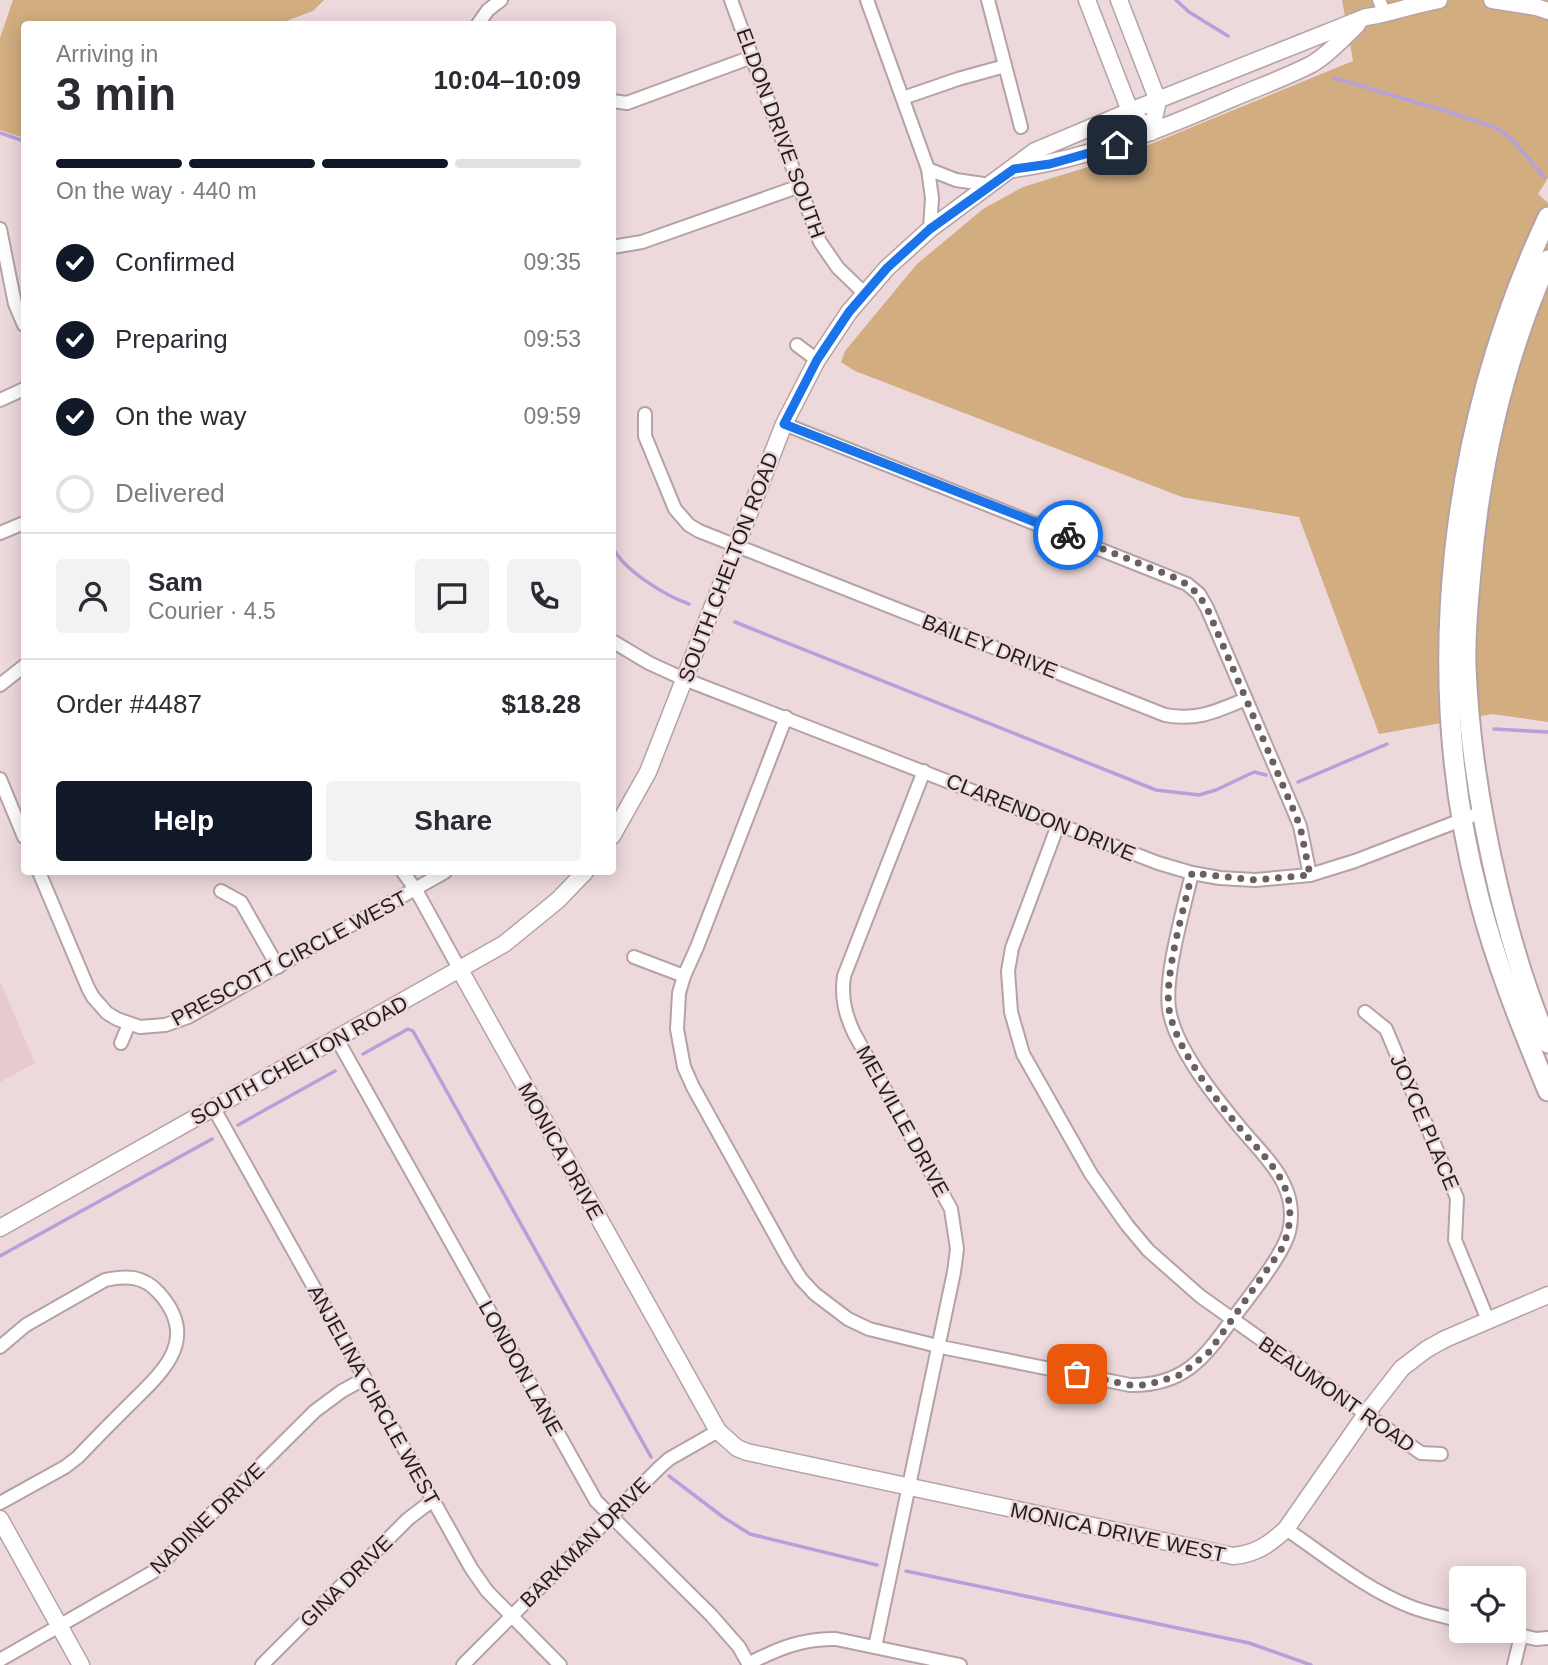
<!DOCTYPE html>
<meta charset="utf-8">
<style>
:root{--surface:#fff;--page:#f2f2f3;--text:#2b2b33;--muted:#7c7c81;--line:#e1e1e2;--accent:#111827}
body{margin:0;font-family:Helvetica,sans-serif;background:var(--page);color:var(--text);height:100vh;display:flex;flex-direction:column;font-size:26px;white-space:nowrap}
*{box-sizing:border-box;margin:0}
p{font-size:23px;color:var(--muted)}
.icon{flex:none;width:38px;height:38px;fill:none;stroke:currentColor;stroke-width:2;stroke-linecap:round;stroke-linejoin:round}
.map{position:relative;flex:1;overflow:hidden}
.drawer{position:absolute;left:21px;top:21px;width:595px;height:854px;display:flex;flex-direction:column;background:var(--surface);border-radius:7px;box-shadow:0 4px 18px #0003}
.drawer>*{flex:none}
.buttons{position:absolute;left:1449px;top:1566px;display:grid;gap:14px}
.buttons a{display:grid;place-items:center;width:77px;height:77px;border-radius:7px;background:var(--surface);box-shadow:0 4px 18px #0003;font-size:35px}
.pin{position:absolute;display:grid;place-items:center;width:60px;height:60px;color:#fff;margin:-30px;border-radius:14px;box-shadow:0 4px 10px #0006}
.courier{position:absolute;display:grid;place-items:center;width:70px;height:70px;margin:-35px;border:5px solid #1a73e8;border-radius:50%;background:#fff;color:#222;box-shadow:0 2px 9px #0007}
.summary em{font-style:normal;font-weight:700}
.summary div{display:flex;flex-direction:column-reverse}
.summary{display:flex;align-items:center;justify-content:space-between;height:119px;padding:0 35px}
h1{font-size:46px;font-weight:700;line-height:52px}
.bar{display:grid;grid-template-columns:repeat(4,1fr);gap:10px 7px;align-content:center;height:84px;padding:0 35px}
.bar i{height:9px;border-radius:5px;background:var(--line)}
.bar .active{background:var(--accent)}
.bar p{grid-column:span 4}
.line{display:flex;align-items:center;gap:18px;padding:0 35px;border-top:2px solid var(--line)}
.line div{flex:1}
.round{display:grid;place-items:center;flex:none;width:74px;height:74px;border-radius:7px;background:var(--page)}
ol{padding:0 35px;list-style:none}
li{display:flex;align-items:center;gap:21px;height:77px}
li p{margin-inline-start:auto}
li .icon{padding:7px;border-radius:50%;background:var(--accent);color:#fff;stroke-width:4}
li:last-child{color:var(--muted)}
li i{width:38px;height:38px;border:4px solid var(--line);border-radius:50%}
.button{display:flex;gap:14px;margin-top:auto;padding:14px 35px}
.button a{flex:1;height:80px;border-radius:7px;background:var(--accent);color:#fff;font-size:28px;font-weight:700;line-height:80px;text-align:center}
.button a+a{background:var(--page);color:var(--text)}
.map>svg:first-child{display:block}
</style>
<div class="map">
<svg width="1548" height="1665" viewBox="0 0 1548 1665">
<rect width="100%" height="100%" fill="#edd9dc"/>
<polygon fill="#e7cacf" points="0,981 35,1063 0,1082"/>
<g fill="#d1ad80">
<polygon points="13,0 324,0 313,11 278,24 149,24 144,22 126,24 24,24 24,138 0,130 0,38"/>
<polygon points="1342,0 1548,0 1548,178 1538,194 1548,203 1548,722 1492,714 1379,734 1299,517 1182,497 855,371 841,362 845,351 917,264 983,209 1023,187 1117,158 1353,61"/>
</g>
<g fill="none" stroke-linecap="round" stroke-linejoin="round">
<g stroke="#b6a0db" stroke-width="3.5">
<polyline points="1176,0 1189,12 1228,36"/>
<polyline points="1334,78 1446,111 1496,128 1511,138 1544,177"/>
<polyline points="0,133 24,141"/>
<path d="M 612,546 C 623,570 664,595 689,604"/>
<polyline points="735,622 1156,790 1199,795 1216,790 1254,772 1266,775"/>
<polyline points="1494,729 1548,732"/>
<polyline points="1298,782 1387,744"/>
<polyline points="363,1054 408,1029 413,1031 651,1457"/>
<polyline points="238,1125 335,1071"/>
<polyline points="0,1256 212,1139"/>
<polyline points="669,1476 723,1517 750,1534 877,1565"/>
<polyline points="906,1571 1249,1643 1311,1665"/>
</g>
<g stroke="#b5a2a5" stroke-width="16">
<g id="street">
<polyline points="731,0 820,242 838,268 864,293"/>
<polyline points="867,0 928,169 932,198 930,229"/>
<polyline points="988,0 1021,127"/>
<polyline points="1379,0 1385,14"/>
<polyline points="478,24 488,10 501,0"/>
<polyline points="903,98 958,79 1005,66"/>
<polyline points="612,101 627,103 752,57"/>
<polyline points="928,169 956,180 990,185"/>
<polyline points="0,229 15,304 24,325"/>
<polyline points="612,247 642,242 800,186"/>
<polyline points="797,345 817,360"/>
<polyline points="0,400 24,389"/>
<path d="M 645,414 L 645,436 L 675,509 L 689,525 L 699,531 L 1165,715 C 1198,721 1217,711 1246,699"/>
<polyline points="784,424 1187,584 1199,594 1207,608 1293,809 1300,826 1310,875"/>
<polyline points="0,533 24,523"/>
<polyline points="612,641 649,663 684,679 1158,863 1192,873 1220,878 1255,880 1310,875 1355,861 1482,812"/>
<polyline points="0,685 24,666"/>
<path d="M 786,717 L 697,947 L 684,976 L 679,993 L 677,1029 L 684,1067 L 693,1087 L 789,1260 L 801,1279 L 815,1294 L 848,1319 L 869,1329 L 946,1348 L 1130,1385 C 1182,1386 1203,1360 1231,1321 C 1248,1298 1282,1257 1289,1232 C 1300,1185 1265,1158 1239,1126 C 1215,1097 1178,1051 1170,1014 C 1162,981 1184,909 1192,873"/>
<polyline points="0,779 24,837"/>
<polyline points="1058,825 1012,948 1008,971 1011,1012 1023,1054 1091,1174 1127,1225 1148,1250 1200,1296 1421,1453 1441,1454"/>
<polyline points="39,872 88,988 93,997 107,1013 117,1019 140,1027 165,1025 188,1017 445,872"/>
<polyline points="403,872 416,890 460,970"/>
<polyline points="221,891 241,902 278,967"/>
<polyline points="634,957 684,976"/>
<polyline points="1365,1012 1386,1029 1457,1198 1455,1240 1488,1320"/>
<polyline points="337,1039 596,1501 711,1615 739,1647 749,1665"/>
<polyline points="121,1043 129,1024"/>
<polyline points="213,1107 471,1568 487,1591 560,1665"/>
<path d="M 0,1347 L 26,1325 L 105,1280 C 127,1275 144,1276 159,1293 C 202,1341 160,1374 127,1407 C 111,1423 94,1440 78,1457 L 65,1467 L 0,1503"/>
<path d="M 1286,1529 C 1326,1556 1364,1588 1409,1606 C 1426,1613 1444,1616 1461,1621"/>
<polyline points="1501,1631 1536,1639 1548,1638"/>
<path d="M 875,1647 L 954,1272 L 957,1249 L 951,1209 L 854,1033 C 845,1014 841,997 844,976 L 924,771"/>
<polyline points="0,1660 153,1572 315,1411 342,1391 364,1379"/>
<path d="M 748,1664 C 777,1649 803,1638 836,1639 L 960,1665"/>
<polyline points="262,1665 408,1519 433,1500"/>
<polyline points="463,1665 658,1469 669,1459 718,1431"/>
<polyline points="1514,1665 1521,1636"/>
</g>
</g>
<g stroke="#b5a2a5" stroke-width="19">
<g id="secondary">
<polyline points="1087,0 1130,111 1151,132"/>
<polyline points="1119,0 1158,101 1151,132"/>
<polyline points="1492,0 1536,7 1548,11"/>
<path d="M 1014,169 C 1091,158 1162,129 1233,98 C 1259,87 1287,77 1312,64 C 1328,55 1343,38 1357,25"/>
<path d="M 612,836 L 648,772 L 784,424 L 817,360 L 849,312 L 887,268 L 930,229 L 1035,151 L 1130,111 L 1366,17 C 1391,14 1414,4 1439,0"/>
<path d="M 460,970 L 718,1431 L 737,1448 L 747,1452 L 1233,1556 C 1256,1554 1270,1544 1286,1529 L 1366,1414 L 1402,1368 L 1427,1349 L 1445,1339 L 1548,1295"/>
<polyline points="0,1228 504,944 558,900 585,872"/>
<polyline points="0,1519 81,1665"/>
</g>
</g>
<g stroke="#b5a2a5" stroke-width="23">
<g id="primary">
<path d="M 1548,217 C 1450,426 1420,673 1479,898 C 1496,964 1522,1028 1548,1091"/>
<path d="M 1548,260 C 1504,359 1480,464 1471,572 C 1468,603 1465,636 1466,667 C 1469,741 1481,816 1498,887 C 1511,941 1526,992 1548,1043"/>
</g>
</g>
<use href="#street" stroke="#fff" stroke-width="12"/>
<use href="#secondary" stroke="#fff" stroke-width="16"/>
<use href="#primary" stroke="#fff" stroke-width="19"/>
</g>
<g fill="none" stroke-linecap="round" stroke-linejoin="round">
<path stroke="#6b5f61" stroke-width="7" stroke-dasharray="0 12.6" d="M 1068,535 L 1176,578 C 1190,585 1199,594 1207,608 L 1293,809 L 1300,826 L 1310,875 L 1255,880 L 1192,873 C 1184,909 1162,981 1170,1014 C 1178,1051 1215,1098 1239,1127 C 1273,1167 1304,1190 1283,1247 L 1209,1352 L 1180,1375 L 1146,1385 L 1130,1385 L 1077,1374"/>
<polyline stroke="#1a73e8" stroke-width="9" points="1068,535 784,424 817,360 849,312 887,268 930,229 1014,169 1050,164 1117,145"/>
</g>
<g text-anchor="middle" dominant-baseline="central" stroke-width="5" stroke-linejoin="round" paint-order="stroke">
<g font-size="21" fill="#251e1f" stroke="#edd9dc">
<text transform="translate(781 133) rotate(70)">ELDON DRIVE SOUTH</text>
<text transform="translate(728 567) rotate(-69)">SOUTH CHELTON ROAD</text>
<text transform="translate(990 646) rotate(21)">BAILEY DRIVE</text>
<text transform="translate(1041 817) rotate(22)">CLARENDON DRIVE</text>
<text transform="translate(289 958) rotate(-28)">PRESCOTT CIRCLE WEST</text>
<text transform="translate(299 1060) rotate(-29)">SOUTH CHELTON ROAD</text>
<text transform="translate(903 1121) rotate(61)">MELVILLE DRIVE</text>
<text transform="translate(1425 1122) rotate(67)">JOYCE PLACE</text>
<text transform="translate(561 1151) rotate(61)">MONICA DRIVE</text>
<text transform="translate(521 1368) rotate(61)">LONDON LANE</text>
<text transform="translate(1337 1394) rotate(35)">BEAUMONT ROAD</text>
<text transform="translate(374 1395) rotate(61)">ANJELINA CIRCLE WEST</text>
<text transform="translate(207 1518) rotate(-44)">NADINE DRIVE</text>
<text transform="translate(1118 1532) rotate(12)">MONICA DRIVE WEST</text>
<text transform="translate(585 1542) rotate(-45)">BARKMAN DRIVE</text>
<text transform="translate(346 1581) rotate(-45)">GINA DRIVE</text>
</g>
</g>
</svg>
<div class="buttons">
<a><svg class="icon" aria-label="locate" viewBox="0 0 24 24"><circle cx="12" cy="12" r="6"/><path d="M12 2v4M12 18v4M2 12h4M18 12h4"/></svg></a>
</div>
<div class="pin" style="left:1077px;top:1374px;background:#ea580c"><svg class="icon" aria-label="bag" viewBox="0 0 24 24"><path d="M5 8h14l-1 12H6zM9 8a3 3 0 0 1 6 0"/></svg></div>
<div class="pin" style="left:1117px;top:145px;background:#1f2937"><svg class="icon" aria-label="home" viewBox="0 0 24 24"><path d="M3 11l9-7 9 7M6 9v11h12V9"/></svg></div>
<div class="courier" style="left:1068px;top:535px"><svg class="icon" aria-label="bike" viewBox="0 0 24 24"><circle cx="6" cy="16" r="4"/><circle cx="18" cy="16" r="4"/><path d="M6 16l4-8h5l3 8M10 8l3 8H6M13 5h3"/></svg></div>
<section class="drawer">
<div class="summary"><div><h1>3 min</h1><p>Arriving in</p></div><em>10:04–10:09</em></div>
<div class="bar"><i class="active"></i><i class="active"></i><i class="active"></i><i></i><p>On the way · 440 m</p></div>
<ol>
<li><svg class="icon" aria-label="check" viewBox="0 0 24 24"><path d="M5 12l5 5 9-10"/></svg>Confirmed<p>09:35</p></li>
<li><svg class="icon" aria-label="check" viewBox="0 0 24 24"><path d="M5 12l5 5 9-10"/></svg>Preparing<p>09:53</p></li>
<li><svg class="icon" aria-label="check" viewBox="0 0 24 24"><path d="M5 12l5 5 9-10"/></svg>On the way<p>09:59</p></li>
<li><i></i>Delivered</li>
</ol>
<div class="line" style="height:126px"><a class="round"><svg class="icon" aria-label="person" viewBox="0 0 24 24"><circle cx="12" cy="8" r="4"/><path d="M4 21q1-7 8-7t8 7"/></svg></a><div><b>Sam</b><p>Courier · 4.5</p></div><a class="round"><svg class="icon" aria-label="chat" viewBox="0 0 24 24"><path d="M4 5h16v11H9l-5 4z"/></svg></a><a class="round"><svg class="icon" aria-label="phone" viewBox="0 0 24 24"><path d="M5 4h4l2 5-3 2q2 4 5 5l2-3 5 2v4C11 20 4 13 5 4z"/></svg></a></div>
<div class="line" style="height:91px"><div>Order #4487</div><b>$18.28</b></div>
<div class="button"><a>Help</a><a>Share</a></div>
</section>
</div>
